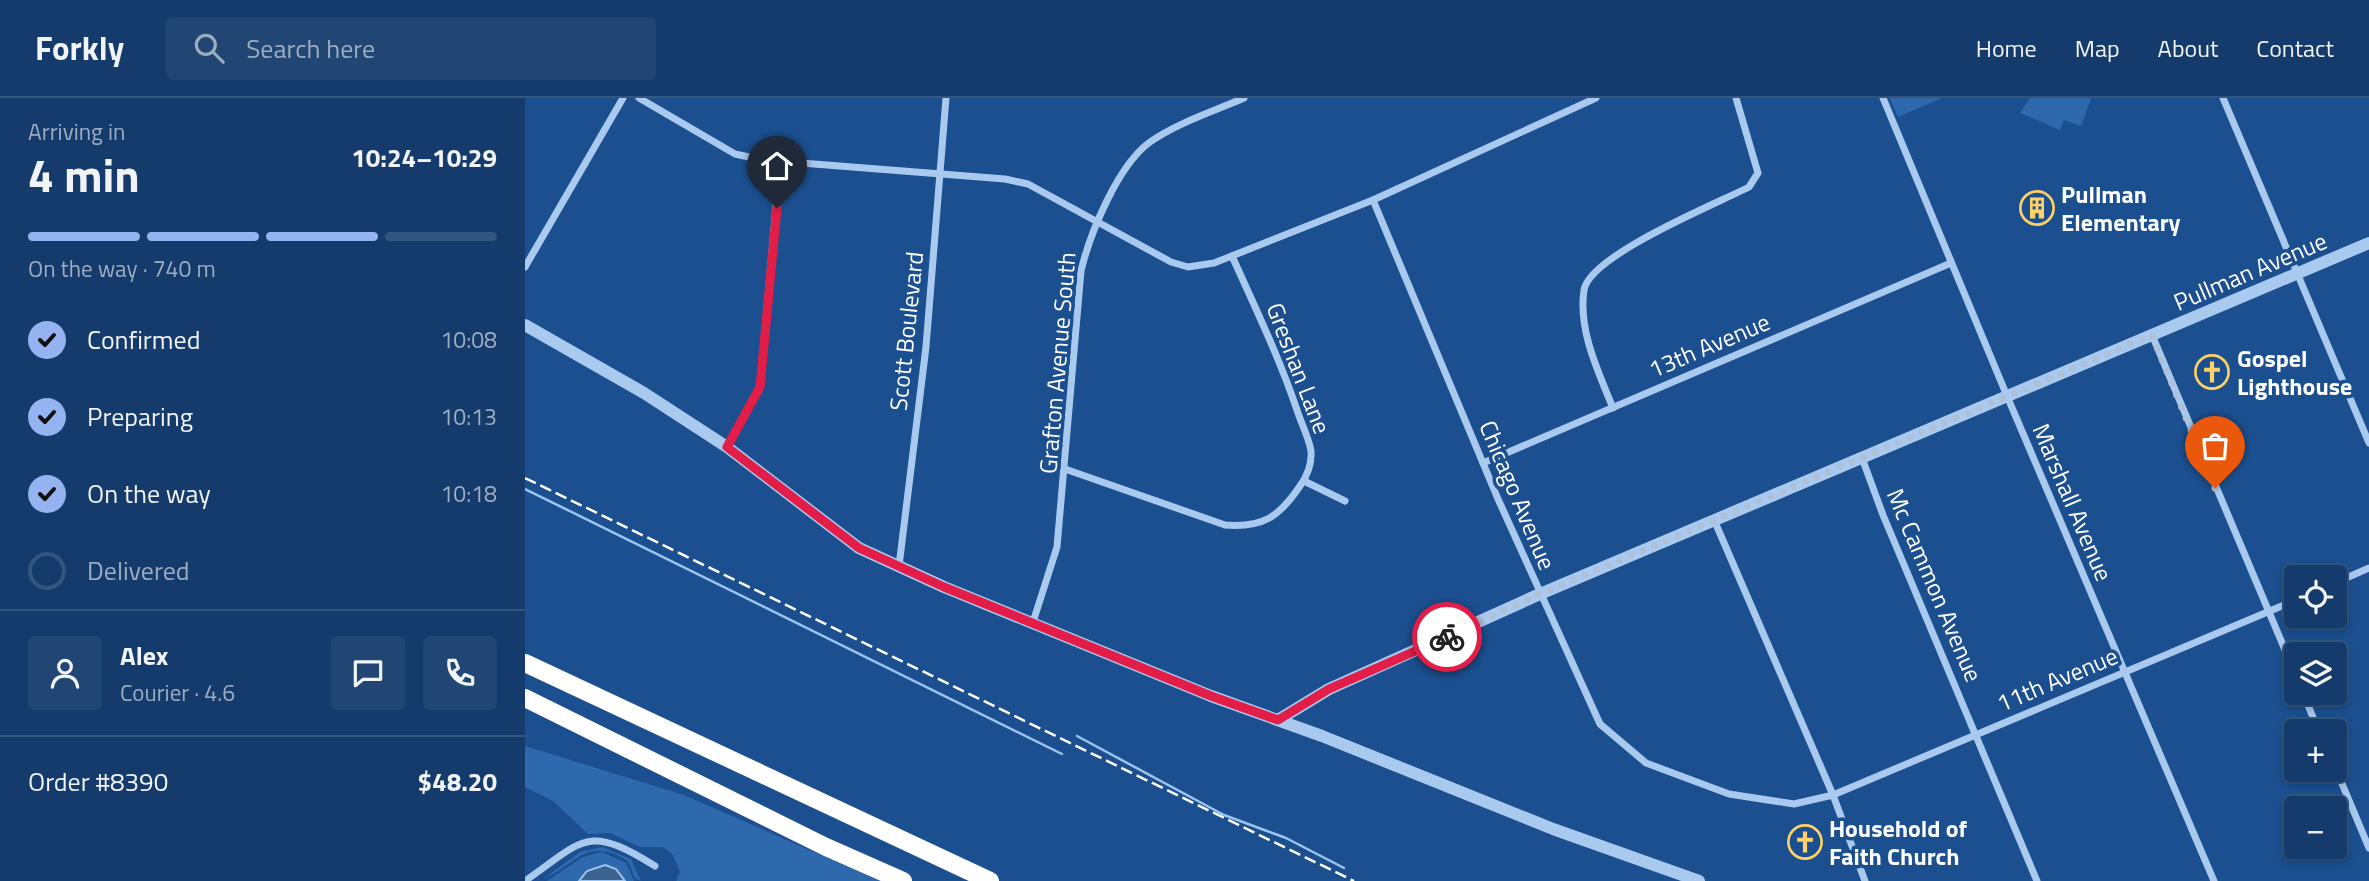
<!DOCTYPE html>
<meta charset="utf-8">
<style>
:root{--surface:#143b6b;--page:#214673;--text:#f1f3f6;--muted:#9dadc1;--line:#33557e;--accent:#95b2f1}
body{margin:0;font-family:"Titillium Web",sans-serif;background:var(--page);color:var(--text);height:100vh;display:flex;flex-direction:column;font-size:26px;white-space:nowrap}
*{box-sizing:border-box;margin:0}
p{font-size:23px;color:var(--muted)}
.icon{flex:none;width:38px;height:38px;fill:none;stroke:currentColor;stroke-width:2;stroke-linecap:round;stroke-linejoin:round}
.map{position:relative;flex:1;overflow:hidden}
.sheet{display:flex;flex-direction:column;background:var(--surface);width:525px}
.sheet>*{flex:none}
.controls{position:absolute;left:1759px;top:467px;display:grid;gap:14px}
.controls a{display:grid;place-items:center;width:63px;height:63px;border-radius:7px;background:var(--surface);box-shadow:0 4px 10px #0003,0 0 0 2px var(--line);font-size:35px}
.pin{position:absolute;display:grid;place-items:center;width:60px;height:60px;color:#fff;margin:-72px -30px;border-radius:50% 50% 50% 0;rotate:-45deg;box-shadow:0 0 7px #0007}
.pin .icon{rotate:45deg}
.courier{position:absolute;display:grid;place-items:center;width:70px;height:70px;margin:-35px;border:5px solid #e11d48;border-radius:50%;background:#fff;color:#222;box-shadow:0 2px 9px #0007}
.overview em{font-style:normal;font-weight:700}
.overview div{display:flex;flex-direction:column-reverse}
.overview{display:flex;align-items:center;justify-content:space-between;height:119px;padding:0 28px}
h1{font-size:46px;font-weight:700;line-height:52px}
.bar{display:grid;grid-template-columns:repeat(4,1fr);gap:10px 7px;align-content:center;height:84px;padding:0 28px}
.bar i{height:9px;border-radius:5px;background:var(--line)}
.bar .active{background:var(--accent)}
.bar p{grid-column:span 4}
.line{display:flex;align-items:center;gap:18px;padding:0 28px;border-top:2px solid var(--line)}
.line div{flex:1}
.round{display:grid;place-items:center;flex:none;width:74px;height:74px;border-radius:7px;background:var(--page)}
ol{padding:0 28px;list-style:none}
li{display:flex;align-items:center;gap:21px;height:77px}
li p{margin-inline-start:auto}
li .icon{padding:7px;border-radius:50%;background:var(--accent);color:#111;stroke-width:4}
li:last-child{color:var(--muted)}
li i{width:38px;height:38px;border:4px solid var(--line);border-radius:50%}
header{display:flex;align-items:center;gap:42px;box-sizing:border-box;height:98px;padding:0 35px;background:var(--surface);border-bottom:2px solid var(--line)}
header strong{font-size:33px}
nav{display:flex;gap:38px;margin-inline-start:auto;font-size:24px}
.search{width:490px;height:63px;background:var(--page);display:flex;align-items:center;gap:18px;box-sizing:border-box;padding:0 24px;border-radius:7px;color:var(--muted);font-size:26px}
main{display:flex;flex:1;min-height:0}
.map>svg:first-child{display:block}
</style>
<header>
<strong>Forkly</strong>
<div class="search"><svg class="icon" aria-label="search" viewBox="0 0 24 24"><circle cx="10" cy="10" r="6"/><path d="M15 15l6 6"/></svg>Search here</div>
<nav><a>Home</a><a>Map</a><a>About</a><a>Contact</a></nav>
</header>
<main>
<section class="sheet">
<div class="overview"><div><h1>4 min</h1><p>Arriving in</p></div><em>10:24–10:29</em></div>
<div class="bar"><i class="active"></i><i class="active"></i><i class="active"></i><i></i><p>On the way · 740 m</p></div>
<ol>
<li><svg class="icon" aria-label="check" viewBox="0 0 24 24"><path d="M5 12l5 5 9-10"/></svg>Confirmed<p>10:08</p></li>
<li><svg class="icon" aria-label="check" viewBox="0 0 24 24"><path d="M5 12l5 5 9-10"/></svg>Preparing<p>10:13</p></li>
<li><svg class="icon" aria-label="check" viewBox="0 0 24 24"><path d="M5 12l5 5 9-10"/></svg>On the way<p>10:18</p></li>
<li><i></i>Delivered</li>
</ol>
<div class="line" style="height:126px"><a class="round"><svg class="icon" aria-label="person" viewBox="0 0 24 24"><circle cx="12" cy="8" r="4"/><path d="M4 21q1-7 8-7t8 7"/></svg></a><div><b>Alex</b><p>Courier · 4.6</p></div><a class="round"><svg class="icon" aria-label="chat" viewBox="0 0 24 24"><path d="M4 5h16v11H9l-5 4z"/></svg></a><a class="round"><svg class="icon" aria-label="phone" viewBox="0 0 24 24"><path d="M5 4h4l2 5-3 2q2 4 5 5l2-3 5 2v4C11 20 4 13 5 4z"/></svg></a></div>
<div class="line" style="height:91px"><div>Order #8390</div><b>$48.20</b></div>
</section>
<div class="map">
<svg width="1844" height="783" viewBox="0 0 1844 783">
<rect width="100%" height="100%" fill="#1b4f8f"/>
<g fill="#2e69ad">
<polygon points="1365,0 1417,0 1373,19"/>
<polygon points="1505,0 1564,0 1566,1 1556,28 1539,22 1535,32 1495,15"/>
<polygon points="0,648 159,697 355,783 151,783 155,774 148,757 138,749 115,749 85,735 63,736 28,703 0,689"/>
<path d="M 77,749 L 106,761 L 116,783 L 110,780 L 103,763 C 61,737 52,767 18,781 L 55,754 Z"/>
<polygon points="77,754 101,765 109,783 100,783 80,767 54,783 22,783 58,759"/>
</g>
<polygon fill="#3c6290" stroke="#9cc4f0" stroke-width="2" points="80,767 91,771 100,783 54,783 62,773"/>
<g fill="none" stroke-linecap="round" stroke-linejoin="round">
<g stroke="#9cc4f0" stroke-width="2.5">
<polyline points="0,391 537,656"/>
<polyline points="552,638 699,717 761,740 819,770"/>
</g>
<g stroke="#a9c9ee" stroke-width="7">
<polyline points="114,0 210,56 238,62 480,81 503,86 646,164 663,169 689,165 848,102 1071,0"/>
<polyline points="1358,0 1482,298 1689,783"/>
<polyline points="1698,0 1844,345"/>
<polyline points="848,102 973,401 1075,626 1121,665 1204,696 1269,706 1308,697 1771,502"/>
<polyline points="0,169 98,0"/>
<polyline points="1627,237 1771,578"/>
<path d="M 1088,310 C 1073,273 1053,232 1059,192 C 1065,157 1191,106 1224,89 L 1233,75 L 1211,0"/>
<polyline points="202,349 235,289 255,63"/>
<polyline points="1337,360 1358,417 1512,783"/>
<polyline points="958,365 1426,165"/>
<path d="M 540,371 L 700,427 C 738,430 754,419 775,388 C 782,378 787,366 786,353 C 784,340 776,325 772,312 C 754,259 730,209 707,158"/>
<polyline points="779,383 820,403"/>
<polyline points="1190,424 1308,697 1340,783"/>
<polyline points="374,468 401,249 421,0"/>
<polyline points="1810,485 1844,470"/>
<path d="M 508,524 L 532,449 L 556,173 C 565,135 593,67 625,44 C 652,25 689,13 719,0"/>
<polyline points="1778,595 1794,634"/>
<polyline points="1810,669 1844,750"/>
<path d="M 0,783 C 60,741 62,726 130,768"/>
</g>
<g stroke="#a9c9ee" stroke-width="12">
<polyline points="0,227 119,295 202,349 334,450 419,489 686,598 797,638 1028,731 1174,783"/>
<polyline points="753,622 804,591 1015,496 1844,145"/>
</g>
<g stroke="#fff" stroke-width="18">
<polyline points="0,565 465,783"/>
<polyline points="0,600 301,749 378,783"/>
</g>
<polyline stroke="#fff" stroke-width="2.5" stroke-dasharray="12 5" stroke-linecap="butt" points="0,380 829,783"/>
</g>
<g fill="none" stroke-linecap="round" stroke-linejoin="round">
<polyline stroke="#afc1d8" stroke-width="7" stroke-dasharray="0 12.6" points="922,539 1015,496 1627,237 1690,390"/>
<polyline stroke="#e11d48" stroke-width="9" points="252,110 235,289 202,349 334,450 419,489 686,598 753,622 804,591 922,539"/>
</g>
<defs>
<g id="building-ring" transform="scale(1.75)"><circle r="9.5" fill="#1b4f8f" stroke="#ffd166" stroke-width="1.5"/><path d="M-4-6H4V6H1V3H-1V6H-4ZM-2.5-4.3h1.7v1.8h-1.7ZM.8-4.3h1.7v1.8H.8ZM-2.5-1h1.7V.8h-1.7ZM.8-1h1.7V.8H.8Z" fill="#ffd166"/></g>
<g id="church-ring" transform="scale(1.75)"><circle r="9.5" fill="#1b4f8f" stroke="#ffd166" stroke-width="1.5"/><path d="M-1.2-6h2.4v3.5h3.3v2.4h-3.3V6h-2.4V-.1h-3.3v-2.4h3.3Z" fill="#ffd166"/></g>
</defs>
<g fill-rule="evenodd">
<use href="#building-ring" x="1512" y="110"/>
<use href="#church-ring" x="1687" y="274"/>
<use href="#church-ring" x="1280" y="744"/>
</g>
<g text-anchor="middle" dominant-baseline="central" stroke-width="7" stroke-linejoin="round" paint-order="stroke">
<g font-size="24" font-weight="bold" fill="#fff" stroke="#1b4f8f" text-anchor="start">
<text x="1536" y="96">Pullman<tspan x="1536" dy="28">Elementary</tspan></text>
<text x="1712" y="260">Gospel<tspan x="1712" dy="28">Lighthouse</tspan></text>
<text x="1304" y="730">Household of<tspan x="1304" dy="28">Faith Church</tspan></text>
</g>
<g font-size="24" fill="#fff" stroke="#1b4f8f">
<text transform="translate(1725 173) rotate(-23)">Pullman Avenue</text>
<text transform="translate(381 233) rotate(-84)">Scott Boulevard</text>
<text transform="translate(1184 247) rotate(-23)">13th Avenue</text>
<text transform="translate(532 265) rotate(-85)">Grafton Avenue South</text>
<text transform="translate(774 270) rotate(69)">Greshan Lane</text>
<text transform="translate(993 397) rotate(67)">Chicago Avenue</text>
<text transform="translate(1548 404) rotate(67)">Marshall Avenue</text>
<text transform="translate(1410 487) rotate(67)">Mc Cammon Avenue</text>
<text transform="translate(1532 581) rotate(-23)">11th Avenue</text>
</g>
</g>
</svg>
<div class="controls">
<a><svg class="icon" aria-label="locate" viewBox="0 0 24 24"><circle cx="12" cy="12" r="6"/><path d="M12 2v4M12 18v4M2 12h4M18 12h4"/></svg></a>
<a><svg class="icon" aria-label="layers" viewBox="0 0 24 24"><path d="M12 4l9 5-9 5-9-5zM3 14l9 5 9-5"/></svg></a>
<a>+</a>
<a>−</a>
</div>
<div class="pin" style="left:1690px;top:390px;background:#ea580c"><svg class="icon" aria-label="bag" viewBox="0 0 24 24"><path d="M5 8h14l-1 12H6zM9 8a3 3 0 0 1 6 0"/></svg></div>
<div class="pin" style="left:252px;top:110px;background:#1f2937"><svg class="icon" aria-label="home" viewBox="0 0 24 24"><path d="M3 11l9-7 9 7M6 9v11h12V9"/></svg></div>
<div class="courier" style="left:922px;top:539px"><svg class="icon" aria-label="bike" viewBox="0 0 24 24"><circle cx="6" cy="16" r="4"/><circle cx="18" cy="16" r="4"/><path d="M6 16l4-8h5l3 8M10 8l3 8H6M13 5h3"/></svg></div>
</div>
</main>
